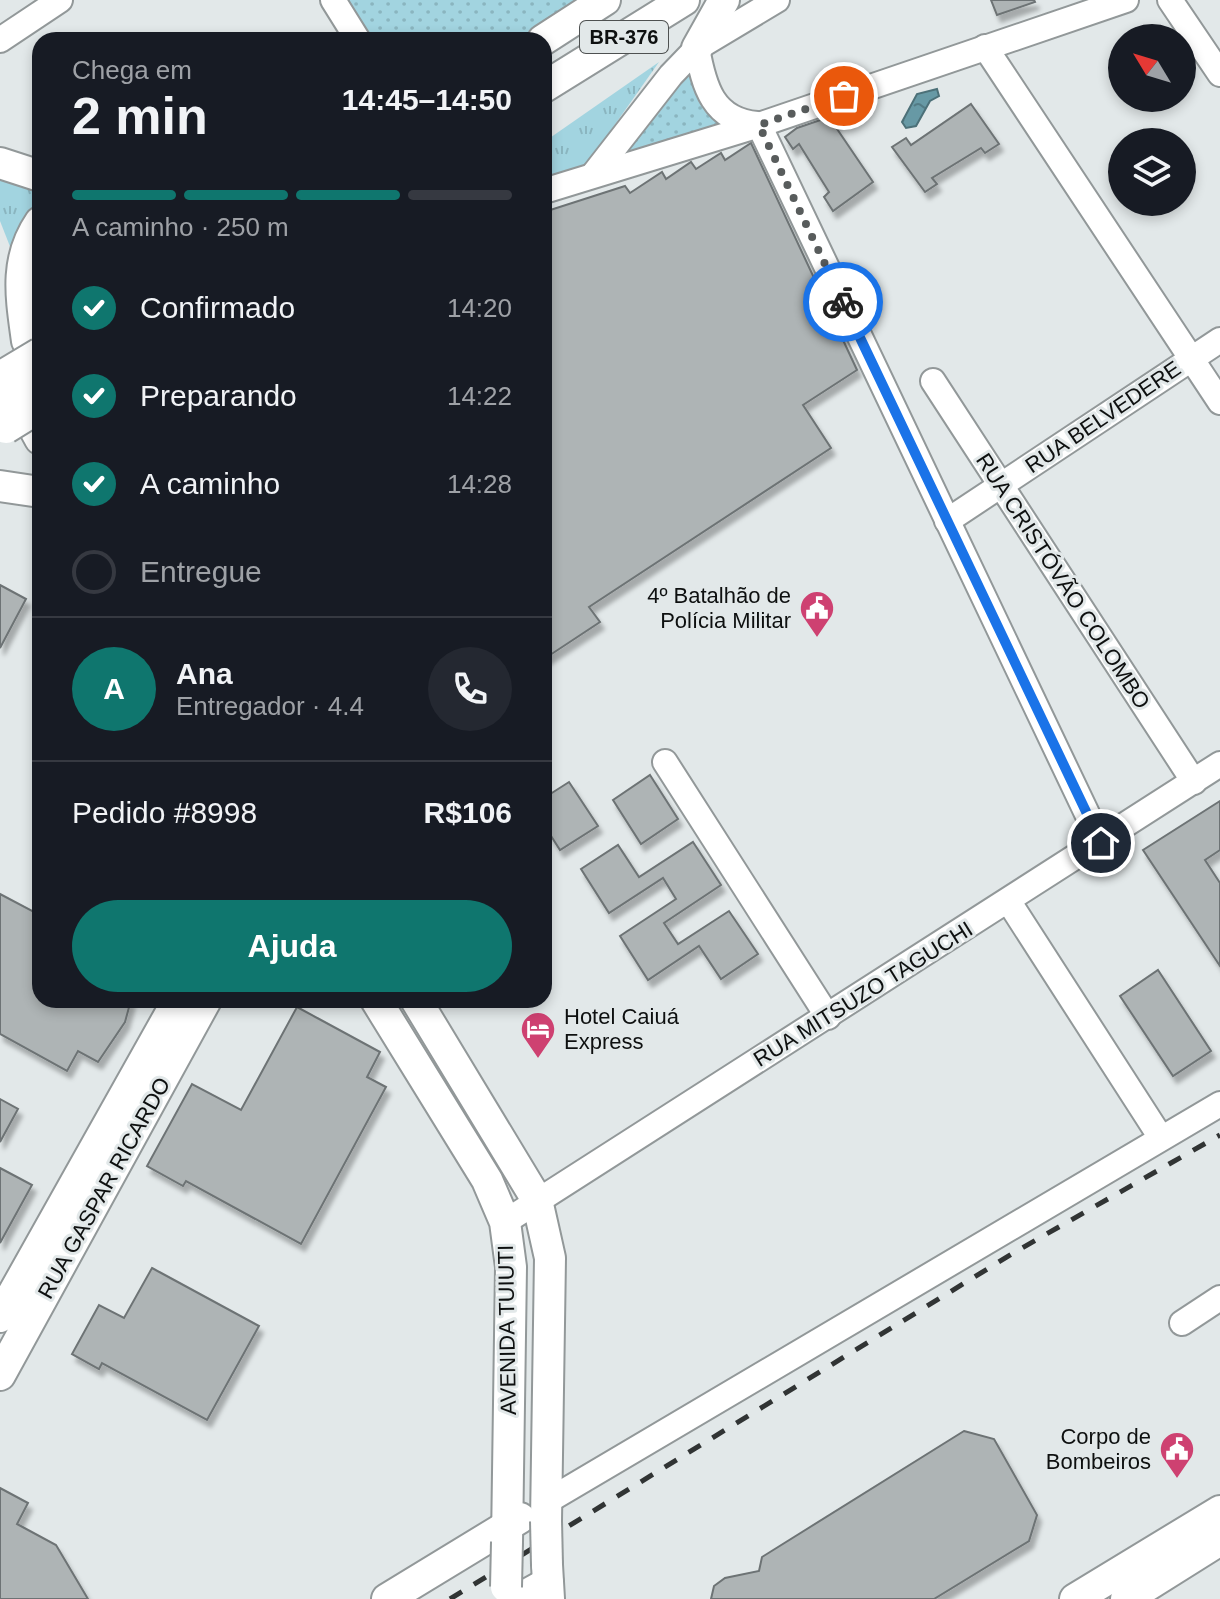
<!DOCTYPE html>
<html lang="pt">
<meta charset="utf-8">
<style>
:root{--surface:#171b24;--page:#242831;--text:#f1f3f6;--muted:#9ea1a6;--line:#363941;--accent:#0f766e}
body{margin:0;font-family:Helvetica,sans-serif;background:var(--page);color:var(--text);height:100vh;display:flex;flex-direction:column;font-size:30px;white-space:nowrap}
*{box-sizing:border-box;margin:0}
p{font-size:26px;color:var(--muted)}
.icon{flex:none;width:44px;height:44px;fill:none;stroke:currentColor;stroke-width:2;stroke-linecap:round;stroke-linejoin:round}
.map{position:relative;flex:1;overflow:hidden}
.panel{position:absolute;left:32px;top:32px;width:520px;height:976px;display:flex;flex-direction:column;background:var(--surface);border-radius:24px;box-shadow:0 4px 12px #0003}
.panel>*{flex:none}
.needle{width:52px;rotate:308deg}
.buttons{position:absolute;left:1108px;top:24px;display:grid;gap:16px}
.buttons a{display:grid;place-items:center;width:88px;height:88px;border-radius:50%;background:var(--surface);box-shadow:0 4px 12px #0003;font-size:40px}
.pin{position:absolute;display:grid;place-items:center;width:68px;height:68px;color:#fff;margin:-34px;border:4px solid #fff;border-radius:50%;box-shadow:0 2px 8px #0007}
.courier{position:absolute;display:grid;place-items:center;width:80px;height:80px;margin:-40px;border:6px solid #1a73e8;border-radius:50%;background:#fff;color:#222;box-shadow:0 2px 10px #0007}
.summary em{font-style:normal;font-weight:800}
.summary div{display:flex;flex-direction:column-reverse}
.summary{display:flex;align-items:center;justify-content:space-between;height:136px;padding:0 40px}
h1{font-size:52px;font-weight:800;line-height:60px}
.bar{display:grid;grid-template-columns:repeat(4,1fr);gap:12px 8px;align-content:center;height:96px;padding:0 40px}
.bar i{height:10px;border-radius:6px;background:var(--line)}
.bar .on{background:var(--accent)}
.bar p{grid-column:span 4}
.line{display:flex;align-items:center;gap:20px;padding:0 40px;border-top:2px solid var(--line)}
.line div{flex:1}
.round{display:grid;place-items:center;flex:none;width:84px;height:84px;border-radius:42px;background:var(--page)}
ol{padding:0 40px;list-style:none}
li{display:flex;align-items:center;gap:24px;height:88px}
li p{margin-inline-start:auto}
li .icon{padding:8px;border-radius:50%;background:var(--accent);color:#fff;stroke-width:4}
li:last-child{color:var(--muted)}
li i{width:44px;height:44px;border:4px solid var(--line);border-radius:50%}
.cta{display:flex;gap:16px;margin-top:auto;padding:16px 40px}
.cta a{flex:1;height:92px;border-radius:48px;background:var(--accent);color:#fff;font-size:32px;font-weight:800;line-height:92px;text-align:center}
.map>svg:first-child{display:block}
</style>
<div class="map">
<svg width="1220" height="1599" viewBox="0 0 1220 1599">
<defs>
<pattern id="grass-tufts" width="24" height="20" patternUnits="userSpaceOnUse" patternTransform="scale(2)"><rect width="24" height="20" fill="#a2d4e0"/><path d="M3 7l-1-3M5 7V3M7 7l1-3M15 17l-1-3M17 17v-4M19 17l1-3" fill="none" stroke="#8ab5bf"/></pattern>
<pattern id="park-dots" width="8" height="8" patternUnits="userSpaceOnUse" patternTransform="scale(2)"><rect width="8" height="8" fill="#a2d4e0"/><path d="M2 2h.1M6 6h.1" fill="none" stroke="#8ab5bf" stroke-width="1.8" stroke-linecap="round"/></pattern>
<pattern id="water-ripples" width="26" height="14" patternUnits="userSpaceOnUse" patternTransform="scale(2)"><rect width="26" height="14" fill="#6799a5"/><path d="M2 4q2-2 4 0t4 0M15 11q2-2 4 0t4 0" fill="none" stroke="#537b85"/></pattern>
<filter id="shadow"><feDropShadow dx="4" dy="7" stdDeviation="2" flood-color="#0004"/></filter>
</defs>
<rect width="100%" height="100%" fill="#e2e8e9"/>
<g fill="url(#grass-tufts)">
<polygon points="659,62 585,167 544,186 544,142"/>
<polygon points="0,180 40,188 40,209 11,249 0,221"/>
</g>
<g fill="url(#park-dots)">
<polygon points="335,0 600,0 541,40 359,40"/>
<polygon points="697,48 702,76 742,123 593,175"/>
</g>
<polygon fill="url(#water-ripples)" stroke="#4c7078" stroke-width="2" points="937,89 939,96 930,101 916,126 906,128 902,122 917,94"/>
<g fill="#aeb4b5" stroke="#6d7374" stroke-width="2" filter="url(#shadow)">
<polygon points="991,0 1034,0 1035,2 997,15"/>
<polygon points="971,104 999,144 985,153 981,148 932,178 937,184 925,192 892,147 906,138 911,145"/>
<polygon points="838,114 840,118 833,123 873,182 833,211 824,197 829,192 799,144 793,149 785,137 797,128"/>
<polygon points="751,143 857,370 803,405 831,448 589,607 600,622 544,659 544,212 625,186 630,193 662,172 666,179 691,162 696,169 721,153 725,160"/>
<polygon points="0,585 26,599 0,648"/>
<polygon points="650,775 678,819 641,844 613,800"/>
<polygon points="569,782 598,826 560,850 544,825 544,798"/>
<polygon points="1220,801 1220,850 1205,860 1220,883 1220,966 1143,850"/>
<polygon points="693,842 721,885 664,923 678,944 729,911 758,954 721,979 699,946 648,980 620,936 676,899 663,878 609,913 581,869 618,845 639,877"/>
<polygon points="0,894 40,915 40,1000 131,1000 125,1022 98,1062 78,1051 67,1071 0,1034"/>
<polygon points="1158,970 1211,1051 1173,1076 1120,996"/>
<polygon points="297,1007 380,1052 367,1077 386,1087 301,1244 186,1181 183,1186 147,1166 192,1084 241,1110"/>
<polygon points="0,1099 18,1109 0,1142"/>
<polygon points="0,1168 32,1185 0,1243"/>
<polygon points="152,1268 259,1326 207,1420 102,1363 99,1369 72,1354 99,1305 124,1318"/>
<polygon points="964,1431 994,1439 1037,1515 1029,1541 934,1599 711,1599 714,1586 725,1578 759,1571 762,1557"/>
<polygon points="0,1488 28,1503 17,1524 56,1545 88,1599 0,1599"/>
</g>
<g fill="none" stroke-linecap="round" stroke-linejoin="round">
<g stroke="#929899" stroke-width="28">
<g id="minor">
<polyline points="333,0 358,40"/>
<polyline points="1170,0 1220,74"/>
<polyline points="0,40 60,0"/>
<polyline points="985,47 1220,402"/>
<path d="M 697,48 C 704,87 713,120 757,124"/>
<polyline points="759,125 1101,843"/>
<polyline points="593,175 671,75 697,48 777,0"/>
<polyline points="544,191 759,125 1126,0"/>
<polyline points="933,381 1194,782"/>
<polyline points="947,521 1220,340"/>
<polyline points="665,762 828,1017"/>
<polyline points="1009,902 1161,1138"/>
<polyline points="505,1222 1220,764"/>
<polyline points="1182,1323 1220,1298"/>
<polyline points="546,1502 1220,1104"/>
</g>
</g>
<g stroke="#929899" stroke-width="34">
<g id="major">
<polyline points="543,40 605,0"/>
<polyline points="697,48 724,0"/>
<polyline points="544,87 684,0"/>
<polyline points="0,163 40,176"/>
<path d="M 27,341 C 21,297 14,260 40,222"/>
<polyline points="15,393 40,439"/>
<polyline points="0,486 40,492"/>
<polyline points="376,1000 487,1180 505,1222 511,1267 507,1542"/>
<polyline points="416,1000 537,1200 550,1258 546,1521"/>
<polyline points="0,1317 178,1000"/>
<polyline points="0,1375 206,1000"/>
<polyline points="547,1565 549,1599"/>
<polyline points="387,1599 520,1518"/>
<polyline points="519,1599 548,1583"/>
<polyline points="1075,1599 1220,1511"/>
<polyline points="1126,1599 1220,1540"/>
</g>
</g>
<use href="#minor" stroke="#fff" stroke-width="24"/>
<use href="#major" stroke="#fff" stroke-width="30"/>
<polyline stroke="#313434" stroke-width="5" stroke-dasharray="14 14" stroke-linecap="butt" points="450,1599 1015,1252 1220,1135"/>
<g stroke="#929899" stroke-width="34" stroke-linecap="butt">
<g id="major-bridge">
<polyline points="0,377 40,353"/>
<polyline points="0,405 40,381"/>
<polyline points="6,428 40,407"/>
<polyline points="546,1521 547,1565"/>
<polyline points="506,1587 507,1542"/>
</g>
</g>
<use href="#major-bridge" stroke="#fff" stroke-width="30"/>
</g>
<g fill="none" stroke-linecap="round" stroke-linejoin="round">
<polyline stroke="#585c5c" stroke-width="8" stroke-dasharray="0 14.4" points="843,302 759,125 844,96"/>
<polyline stroke="#1a73e8" stroke-width="10" points="843,302 1101,843"/>
</g>
<defs>
<g id="civic-pin" transform="scale(1.8)"><path d="M0 17L-7.5 6A9.5 9.5 0 1 1 7.5 6Z" fill="#ce4171" stroke="#e2e8e9"/><path d="M-.6-6.5H3V-4.5H.6V-3L4-1V1h2V6H-6V1h2V-1L-.6-3ZM-1.2 2.5V6h2.4V2.5Z" fill="#fff"/></g>
<g id="hotel-pin" transform="scale(1.8)"><path d="M0 17L-7.5 6A9.5 9.5 0 1 1 7.5 6Z" fill="#ce4171" stroke="#e2e8e9"/><path d="M-6-4.5h1.5V1H6V5H4.5V3h-9V5H-6ZM-4 0a1.8 1.8 0 1 1 3.6 0ZM.5 0V-2.5h3Q6-2.5 6 0Z" fill="#fff"/></g>
</defs>
<g fill-rule="evenodd">
<use href="#civic-pin" x="817" y="608"/>
<use href="#hotel-pin" x="538" y="1029"/>
<use href="#civic-pin" x="1177" y="1449"/>
</g>
<g text-anchor="middle" dominant-baseline="central" stroke-width="6" stroke-linejoin="round" paint-order="stroke">
<rect fill="#e2e8e9" stroke="#4e5151" stroke-width="2" x="580" y="21" width="88" height="32" rx="6"/>
<g font-size="20" font-weight="bold" fill="#0e1010">
<text x="624" y="37">BR-376</text>
</g>
<g font-size="22" fill="#0e1010" stroke="#e2e8e9">
<text transform="translate(1103 417) rotate(-34)">RUA BELVEDERE</text>
<text transform="translate(1063 581) rotate(57)">RUA CRISTÓVÃO COLOMBO</text>
<text transform="translate(863 994) rotate(-32)">RUA MITSUZO TAGUCHI</text>
<text transform="translate(104 1188) rotate(-61)">RUA GASPAR RICARDO</text>
<text transform="translate(507 1330) rotate(-91)">AVENIDA TUIUTI</text>
</g>
<g font-size="22" fill="#0e1010" stroke="#e2e8e9" text-anchor="end">
<text x="791" y="595">4º Batalhão de<tspan x="791" dy="25">Polícia Militar</tspan></text>
<text x="564" y="1016" text-anchor="start">Hotel Caiuá<tspan x="564" dy="25">Express</tspan></text>
<text x="1151" y="1436">Corpo de<tspan x="1151" dy="25">Bombeiros</tspan></text>
</g>
</g>
</svg>
<div class="buttons">
<a><svg class="needle" viewBox="-14 -14 28 28"><path d="M0-13l5 13h-10z" fill="#e53935"/><path d="M0 13l5-13h-10z" fill="#9ea1a6"/></svg></a>
<a><svg class="icon" aria-label="layers" viewBox="0 0 24 24"><path d="M12 4l9 5-9 5-9-5zM3 14l9 5 9-5"/></svg></a>
</div>
<div class="pin" style="left:844px;top:96px;background:#ea580c"><svg class="icon" aria-label="bag" viewBox="0 0 24 24"><path d="M5 8h14l-1 12H6zM9 8a3 3 0 0 1 6 0"/></svg></div>
<div class="pin" style="left:1101px;top:843px;background:#1f2937"><svg class="icon" aria-label="home" viewBox="0 0 24 24"><path d="M3 11l9-7 9 7M6 9v11h12V9"/></svg></div>
<div class="courier" style="left:843px;top:302px"><svg class="icon" aria-label="bike" viewBox="0 0 24 24"><circle cx="6" cy="16" r="4"/><circle cx="18" cy="16" r="4"/><path d="M6 16l4-8h5l3 8M10 8l3 8H6M13 5h3"/></svg></div>
<section class="panel">
<div class="summary"><div><h1>2 min</h1><p>Chega em</p></div><em>14:45–14:50</em></div>
<div class="bar"><i class="on"></i><i class="on"></i><i class="on"></i><i></i><p>A caminho · 250 m</p></div>
<ol>
<li><svg class="icon" aria-label="check" viewBox="0 0 24 24"><path d="M5 12l5 5 9-10"/></svg>Confirmado<p>14:20</p></li>
<li><svg class="icon" aria-label="check" viewBox="0 0 24 24"><path d="M5 12l5 5 9-10"/></svg>Preparando<p>14:22</p></li>
<li><svg class="icon" aria-label="check" viewBox="0 0 24 24"><path d="M5 12l5 5 9-10"/></svg>A caminho<p>14:28</p></li>
<li><i></i>Entregue</li>
</ol>
<div class="line" style="height:144px"><b class="round" style="background:var(--accent);color:#fff">A</b><div><b>Ana</b><p>Entregador · 4.4</p></div><a class="round"><svg class="icon" aria-label="phone" viewBox="0 0 24 24"><path d="M5 4h4l2 5-3 2q2 4 5 5l2-3 5 2v4C11 20 4 13 5 4z"/></svg></a></div>
<div class="line" style="height:104px"><div>Pedido #8998</div><b>R$106</b></div>
<div class="cta"><a>Ajuda</a></div>
</section>
</div>
